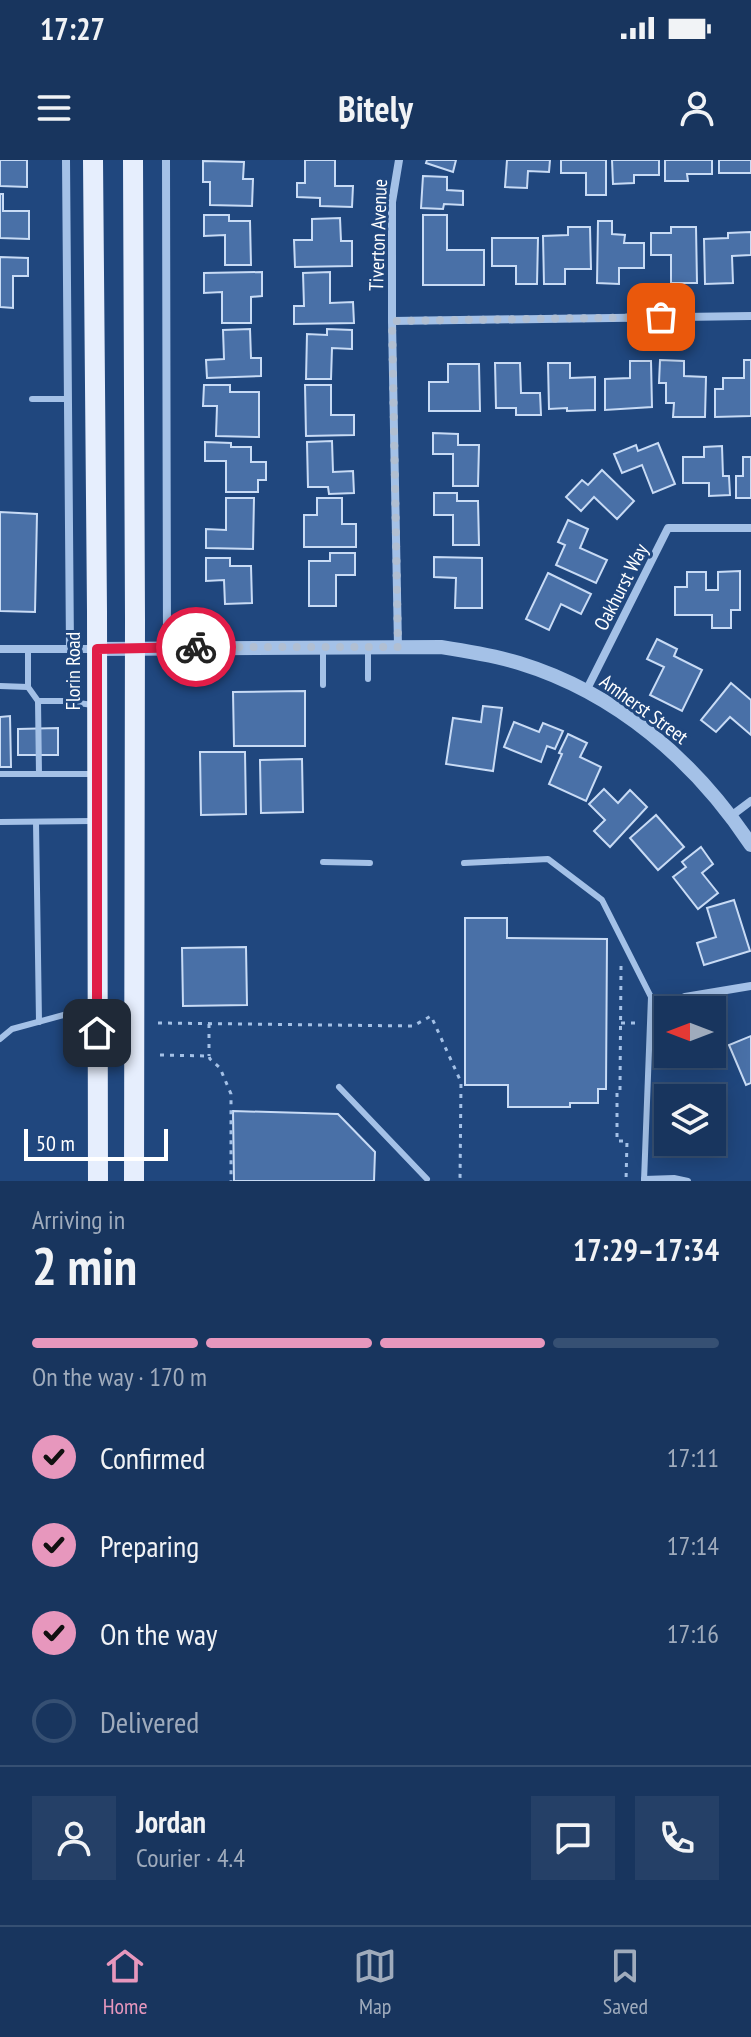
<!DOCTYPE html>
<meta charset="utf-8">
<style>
:root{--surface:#18355e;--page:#254067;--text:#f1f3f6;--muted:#9fabbc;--line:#365073;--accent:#e797bd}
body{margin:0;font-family:"PT Sans Narrow",sans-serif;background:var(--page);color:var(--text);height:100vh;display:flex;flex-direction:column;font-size:30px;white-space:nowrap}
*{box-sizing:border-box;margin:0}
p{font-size:26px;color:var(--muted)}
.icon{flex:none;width:44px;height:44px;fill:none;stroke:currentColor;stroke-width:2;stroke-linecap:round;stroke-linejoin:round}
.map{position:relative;height:1021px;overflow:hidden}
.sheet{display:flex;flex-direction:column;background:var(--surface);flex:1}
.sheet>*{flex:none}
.needle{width:52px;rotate:270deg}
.fabs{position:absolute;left:654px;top:836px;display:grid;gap:16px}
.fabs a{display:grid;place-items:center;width:72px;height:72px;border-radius:0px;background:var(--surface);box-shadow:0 4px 20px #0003,0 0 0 2px var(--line);font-size:40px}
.scale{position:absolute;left:24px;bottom:20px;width:144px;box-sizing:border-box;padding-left:8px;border:4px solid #fff;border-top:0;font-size:22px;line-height:28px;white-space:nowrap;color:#fff;-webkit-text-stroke:6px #20477e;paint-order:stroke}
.pin{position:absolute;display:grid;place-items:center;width:68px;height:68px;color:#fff;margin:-34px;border-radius:16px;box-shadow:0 4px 12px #0006}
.courier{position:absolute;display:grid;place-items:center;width:80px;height:80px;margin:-40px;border:6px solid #e11d48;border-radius:50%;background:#fff;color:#222;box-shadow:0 2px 10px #0007}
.overview em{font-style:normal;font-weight:700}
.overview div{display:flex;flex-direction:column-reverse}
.overview{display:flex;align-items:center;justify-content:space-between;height:136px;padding:0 32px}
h1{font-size:52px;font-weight:700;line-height:60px}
.bar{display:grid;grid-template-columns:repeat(4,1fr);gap:12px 8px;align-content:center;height:96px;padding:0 32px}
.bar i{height:10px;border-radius:6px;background:var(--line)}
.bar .selected{background:var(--accent)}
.bar p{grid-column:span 4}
.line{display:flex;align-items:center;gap:20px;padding:0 32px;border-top:2px solid var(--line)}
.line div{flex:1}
.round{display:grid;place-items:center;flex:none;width:84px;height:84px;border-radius:0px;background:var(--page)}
ol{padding:0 32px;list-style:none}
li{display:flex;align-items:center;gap:24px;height:88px}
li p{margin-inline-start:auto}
li .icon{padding:8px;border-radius:50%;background:var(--accent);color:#111;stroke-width:4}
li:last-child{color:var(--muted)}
li i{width:44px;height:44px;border:4px solid var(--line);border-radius:50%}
.status{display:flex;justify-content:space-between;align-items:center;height:56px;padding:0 40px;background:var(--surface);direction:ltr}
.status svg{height:22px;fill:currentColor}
header{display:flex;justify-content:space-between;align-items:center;height:104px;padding:0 32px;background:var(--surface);font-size:36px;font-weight:700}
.tab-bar{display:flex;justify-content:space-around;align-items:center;height:112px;border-top:2px solid var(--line);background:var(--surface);font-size:22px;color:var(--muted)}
.tab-bar a{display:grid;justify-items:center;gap:4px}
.tab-bar .selected{color:var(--accent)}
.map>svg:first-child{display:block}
</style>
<div class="status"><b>17:27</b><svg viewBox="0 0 49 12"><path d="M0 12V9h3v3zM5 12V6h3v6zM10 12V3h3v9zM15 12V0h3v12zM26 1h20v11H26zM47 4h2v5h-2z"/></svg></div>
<header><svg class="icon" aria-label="menu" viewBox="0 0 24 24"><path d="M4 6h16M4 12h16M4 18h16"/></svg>Bitely<svg class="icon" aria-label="person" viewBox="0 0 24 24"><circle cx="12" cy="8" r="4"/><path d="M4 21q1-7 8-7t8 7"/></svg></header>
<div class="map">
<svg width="751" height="1021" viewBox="0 0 751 1021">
<rect width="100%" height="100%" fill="#20477e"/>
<g fill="#4970a7" stroke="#c8dbf5" stroke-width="2">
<polygon points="0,0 27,0 27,27 0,26"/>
<polygon points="305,0 335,0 335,26 353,26 352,47 320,46 320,38 297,37 297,23 305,23"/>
<polygon points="427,0 456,0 453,12 426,3"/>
<polygon points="507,0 550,0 549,12 528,11 527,28 505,27"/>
<polygon points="561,0 606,0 606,35 586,35 586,13 561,13"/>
<polygon points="612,0 659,0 659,15 634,15 634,23 613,24"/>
<polygon points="665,0 712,0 712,14 687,14 688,21 665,21"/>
<rect x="719" y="0" width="32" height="13"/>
<polygon points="203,1 244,2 243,19 253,19 252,46 210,45 210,22 203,22"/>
<polygon points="423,16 447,17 447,30 463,31 463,45 444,44 443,49 421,48"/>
<polygon points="0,34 3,34 3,51 29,51 29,79 0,78"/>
<polygon points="204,55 229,55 229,61 250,61 251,105 225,105 225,75 204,76"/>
<polygon points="423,55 447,55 447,90 484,90 484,125 423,125"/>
<polygon points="340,58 341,81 352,81 352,106 295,107 294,80 312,80 312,59"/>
<polygon points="598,61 612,61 612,74 625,75 624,83 644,83 644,108 619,108 619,124 597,123"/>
<polygon points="568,67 590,67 591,109 565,109 565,124 544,124 543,76 568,75"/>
<polygon points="671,67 696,67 697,123 671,123 671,95 651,95 651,73 671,73"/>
<polygon points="751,72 751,95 732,96 733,123 705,124 704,79 728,78 728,73"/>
<polygon points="492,78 538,78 537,124 516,124 516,106 492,106"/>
<polygon points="0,97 28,98 28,116 13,116 13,148 0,147"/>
<polygon points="262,112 262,136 251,137 251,163 222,163 222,132 204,133 204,113"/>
<polygon points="330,112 330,143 353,142 354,163 294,164 294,146 304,146 303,113"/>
<polygon points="250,169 251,198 261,198 261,216 207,218 206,200 224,199 223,170"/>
<polygon points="327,169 352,170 352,189 332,188 331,219 306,219 307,174 327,175"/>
<polygon points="660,200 684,201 684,216 706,217 705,257 673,257 674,243 666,243 666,223 659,223"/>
<polygon points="744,200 751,200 751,256 715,257 715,229 723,229 723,218 744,218"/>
<polygon points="630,201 651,201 652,247 605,250 605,219 630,218"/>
<polygon points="495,203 520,203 521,233 540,233 541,255 516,255 516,248 496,248"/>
<polygon points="548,203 570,203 570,218 595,217 595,250 567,251 567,248 549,249"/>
<polygon points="448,204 479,204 480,251 429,251 429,222 448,222"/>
<polygon points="204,225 230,225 230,232 259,232 259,277 216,276 217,246 203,246"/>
<polygon points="305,225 331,225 331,255 354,255 354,275 306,276"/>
<polygon points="433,273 458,274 458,285 479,285 478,326 453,326 453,294 433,294"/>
<polygon points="332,281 333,312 353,311 354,333 329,334 328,327 308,327 307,282"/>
<polygon points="205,282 231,283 231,287 251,287 251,302 266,302 266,320 258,320 258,332 226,332 226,301 205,301"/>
<polygon points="658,283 675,324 653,333 642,305 622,313 614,294 636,285 638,291"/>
<polygon points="722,286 723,316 729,316 730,335 709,336 709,323 683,323 683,297 704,297 704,287"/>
<polygon points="743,297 751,297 751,338 736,338 736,316 743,316"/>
<polygon points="602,310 634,341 617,359 594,337 581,351 566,337 582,320 588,325"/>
<polygon points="434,333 457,333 457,341 478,341 479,385 453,385 453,355 434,355"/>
<polygon points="226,338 254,338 253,389 206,388 206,369 226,370"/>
<polygon points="317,338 342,338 342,364 356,364 356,387 304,387 304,355 317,355"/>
<polygon points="0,352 37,354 35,452 0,451"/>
<polygon points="568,360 588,369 580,388 607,400 596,423 556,405 565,385 558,382"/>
<polygon points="330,393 355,393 355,415 336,415 336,446 309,446 309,401 330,401"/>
<polygon points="434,397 482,398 482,448 455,448 456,418 434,417"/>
<polygon points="206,398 230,398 230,406 251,406 252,443 225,444 224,420 206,421"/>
<polygon points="740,411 740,450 731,450 731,468 712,468 712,455 675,455 675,427 687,427 687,412 706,412 706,430 718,430 718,412"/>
<polygon points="548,413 591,434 581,454 561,444 549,470 526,459"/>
<polygon points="657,479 677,489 674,496 702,510 682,551 650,535 664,507 647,499"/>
<polygon points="731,523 751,540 751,575 730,557 716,572 701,560"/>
<polygon points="305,531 305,586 234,586 233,532"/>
<polygon points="483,546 502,548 493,611 446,604 453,558 481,562"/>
<polygon points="10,556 11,607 0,607 0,557"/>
<polygon points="514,562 539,572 543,563 563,571 555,589 547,586 541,602 504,587"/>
<polygon points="58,568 58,595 18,595 18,569"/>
<polygon points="568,574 587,583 580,597 601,607 586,641 549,624 562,594 559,593"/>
<polygon points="200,592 245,592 246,654 201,655"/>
<polygon points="302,599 303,652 261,653 260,600"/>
<polygon points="604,629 618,643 630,630 647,647 610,687 594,671 605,660 589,644"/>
<polygon points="656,655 684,687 658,710 630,678"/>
<polygon points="701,687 713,704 702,713 718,733 698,749 673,717 686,707 682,702"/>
<polygon points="734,740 750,791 704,805 697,783 716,777 707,748"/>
<polygon points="465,758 507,758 507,778 607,779 606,929 598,929 598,943 570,943 570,947 508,947 508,925 465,925"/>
<polygon points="246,787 247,845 183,846 182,788"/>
<polygon points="751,876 751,923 746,925 729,885"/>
<polygon points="233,951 338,954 375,992 374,1021 234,1021"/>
</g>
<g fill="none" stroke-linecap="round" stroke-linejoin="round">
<g stroke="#a4c1e7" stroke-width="3" stroke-dasharray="4 6" stroke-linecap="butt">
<polyline points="621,806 620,931 617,931 617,981 627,981 626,1021"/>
<polyline points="158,863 413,866 431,856 461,922 460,1021"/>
<polyline points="621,863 636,863"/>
<polyline points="209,864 209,896"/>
<polyline points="160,895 209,896 210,899 220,908 231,934 231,1021"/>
</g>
<g stroke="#a4c1e7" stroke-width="6">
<polyline points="32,239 67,239"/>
<polyline points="368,487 368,519"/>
<polyline points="28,489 28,527"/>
<polyline points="323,490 323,525"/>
<polyline points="0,526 28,527 38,541 66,541 92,545"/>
<polyline points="38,541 39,614"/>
<polyline points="0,614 93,614"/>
<polyline points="0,662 92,661"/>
<polyline points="36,662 39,862"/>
<polyline points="323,702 370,703"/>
<polyline points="464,703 548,699 602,740 651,837 644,1021"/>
<polyline points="0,879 12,869 93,847"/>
<polyline points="339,927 427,1019"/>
<polyline points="644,1019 674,1018 688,1021"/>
</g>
<g stroke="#a4c1e7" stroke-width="8">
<polyline points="66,0 70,489"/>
<polyline points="166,0 167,487"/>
<polyline points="392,161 751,156"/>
<polyline points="398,487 392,161 392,42 399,0"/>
<polyline points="0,489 95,489"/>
<polyline points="586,531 668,368 751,368"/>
<polyline points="731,656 751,641"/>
<polyline points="685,837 751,826"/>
</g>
<path stroke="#a4c1e7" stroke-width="14" d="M 97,489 L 441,487 C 467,491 493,495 519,503 C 617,533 695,601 751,685"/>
<g stroke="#e6eefd" stroke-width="20">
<polyline points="93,0 97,451 98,1021"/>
<polyline points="133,0 135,459 134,1021"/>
</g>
</g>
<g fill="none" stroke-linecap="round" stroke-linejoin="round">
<polyline stroke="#b1bfd2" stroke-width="8" stroke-dasharray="0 14.4" points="196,487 398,487 392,161 661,157"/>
<polyline stroke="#e11d48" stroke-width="10" points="97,873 97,489 196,487"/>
</g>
<g text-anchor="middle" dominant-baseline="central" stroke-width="6" stroke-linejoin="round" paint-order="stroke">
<g font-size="20" fill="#fff" stroke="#20477e">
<text transform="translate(378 75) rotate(-88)">Tiverton Avenue</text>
<text transform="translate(621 427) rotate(-63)">Oakhurst Way</text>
<text transform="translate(73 511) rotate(-90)">Florin Road</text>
<text transform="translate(644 549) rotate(36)">Amherst Street</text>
</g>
</g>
</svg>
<div class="fabs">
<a><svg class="needle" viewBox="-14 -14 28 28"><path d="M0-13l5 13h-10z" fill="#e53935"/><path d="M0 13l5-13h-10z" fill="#9fabbc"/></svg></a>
<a><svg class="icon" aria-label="layers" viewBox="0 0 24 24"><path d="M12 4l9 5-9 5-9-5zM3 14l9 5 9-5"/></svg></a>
</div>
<div class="scale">50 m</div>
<div class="pin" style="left:661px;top:157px;background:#ea580c"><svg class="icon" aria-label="bag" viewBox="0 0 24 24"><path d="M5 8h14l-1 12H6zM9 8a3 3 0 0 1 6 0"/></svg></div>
<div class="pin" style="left:97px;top:873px;background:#1f2937"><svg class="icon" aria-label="home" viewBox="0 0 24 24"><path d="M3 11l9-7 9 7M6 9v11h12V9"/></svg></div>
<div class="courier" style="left:196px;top:487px"><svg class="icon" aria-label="bike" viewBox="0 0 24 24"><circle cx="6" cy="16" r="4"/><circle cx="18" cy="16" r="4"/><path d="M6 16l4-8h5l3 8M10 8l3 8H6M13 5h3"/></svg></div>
</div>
<section class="sheet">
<div class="overview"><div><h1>2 min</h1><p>Arriving in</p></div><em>17:29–17:34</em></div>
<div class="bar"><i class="selected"></i><i class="selected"></i><i class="selected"></i><i></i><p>On the way · 170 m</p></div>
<ol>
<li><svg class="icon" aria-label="check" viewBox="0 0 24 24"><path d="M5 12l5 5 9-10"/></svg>Confirmed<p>17:11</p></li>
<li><svg class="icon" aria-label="check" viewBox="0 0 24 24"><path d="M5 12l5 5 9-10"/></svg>Preparing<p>17:14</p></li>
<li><svg class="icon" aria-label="check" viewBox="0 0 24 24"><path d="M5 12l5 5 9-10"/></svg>On the way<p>17:16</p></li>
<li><i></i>Delivered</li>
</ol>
<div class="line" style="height:144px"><a class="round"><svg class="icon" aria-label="person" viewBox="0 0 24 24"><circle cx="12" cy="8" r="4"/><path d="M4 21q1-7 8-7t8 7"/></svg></a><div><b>Jordan</b><p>Courier · 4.4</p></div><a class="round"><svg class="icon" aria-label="chat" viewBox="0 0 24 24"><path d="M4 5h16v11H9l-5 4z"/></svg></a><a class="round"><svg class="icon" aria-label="phone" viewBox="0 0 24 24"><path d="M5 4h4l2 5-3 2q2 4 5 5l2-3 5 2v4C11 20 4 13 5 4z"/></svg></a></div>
</section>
<nav class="tab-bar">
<a class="selected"><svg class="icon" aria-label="home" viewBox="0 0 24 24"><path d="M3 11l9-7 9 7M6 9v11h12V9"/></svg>Home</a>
<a><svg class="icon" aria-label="map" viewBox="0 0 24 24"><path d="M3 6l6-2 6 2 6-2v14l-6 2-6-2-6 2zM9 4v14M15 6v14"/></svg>Map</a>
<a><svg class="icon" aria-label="saved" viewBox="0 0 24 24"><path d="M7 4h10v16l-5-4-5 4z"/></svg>Saved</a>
</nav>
